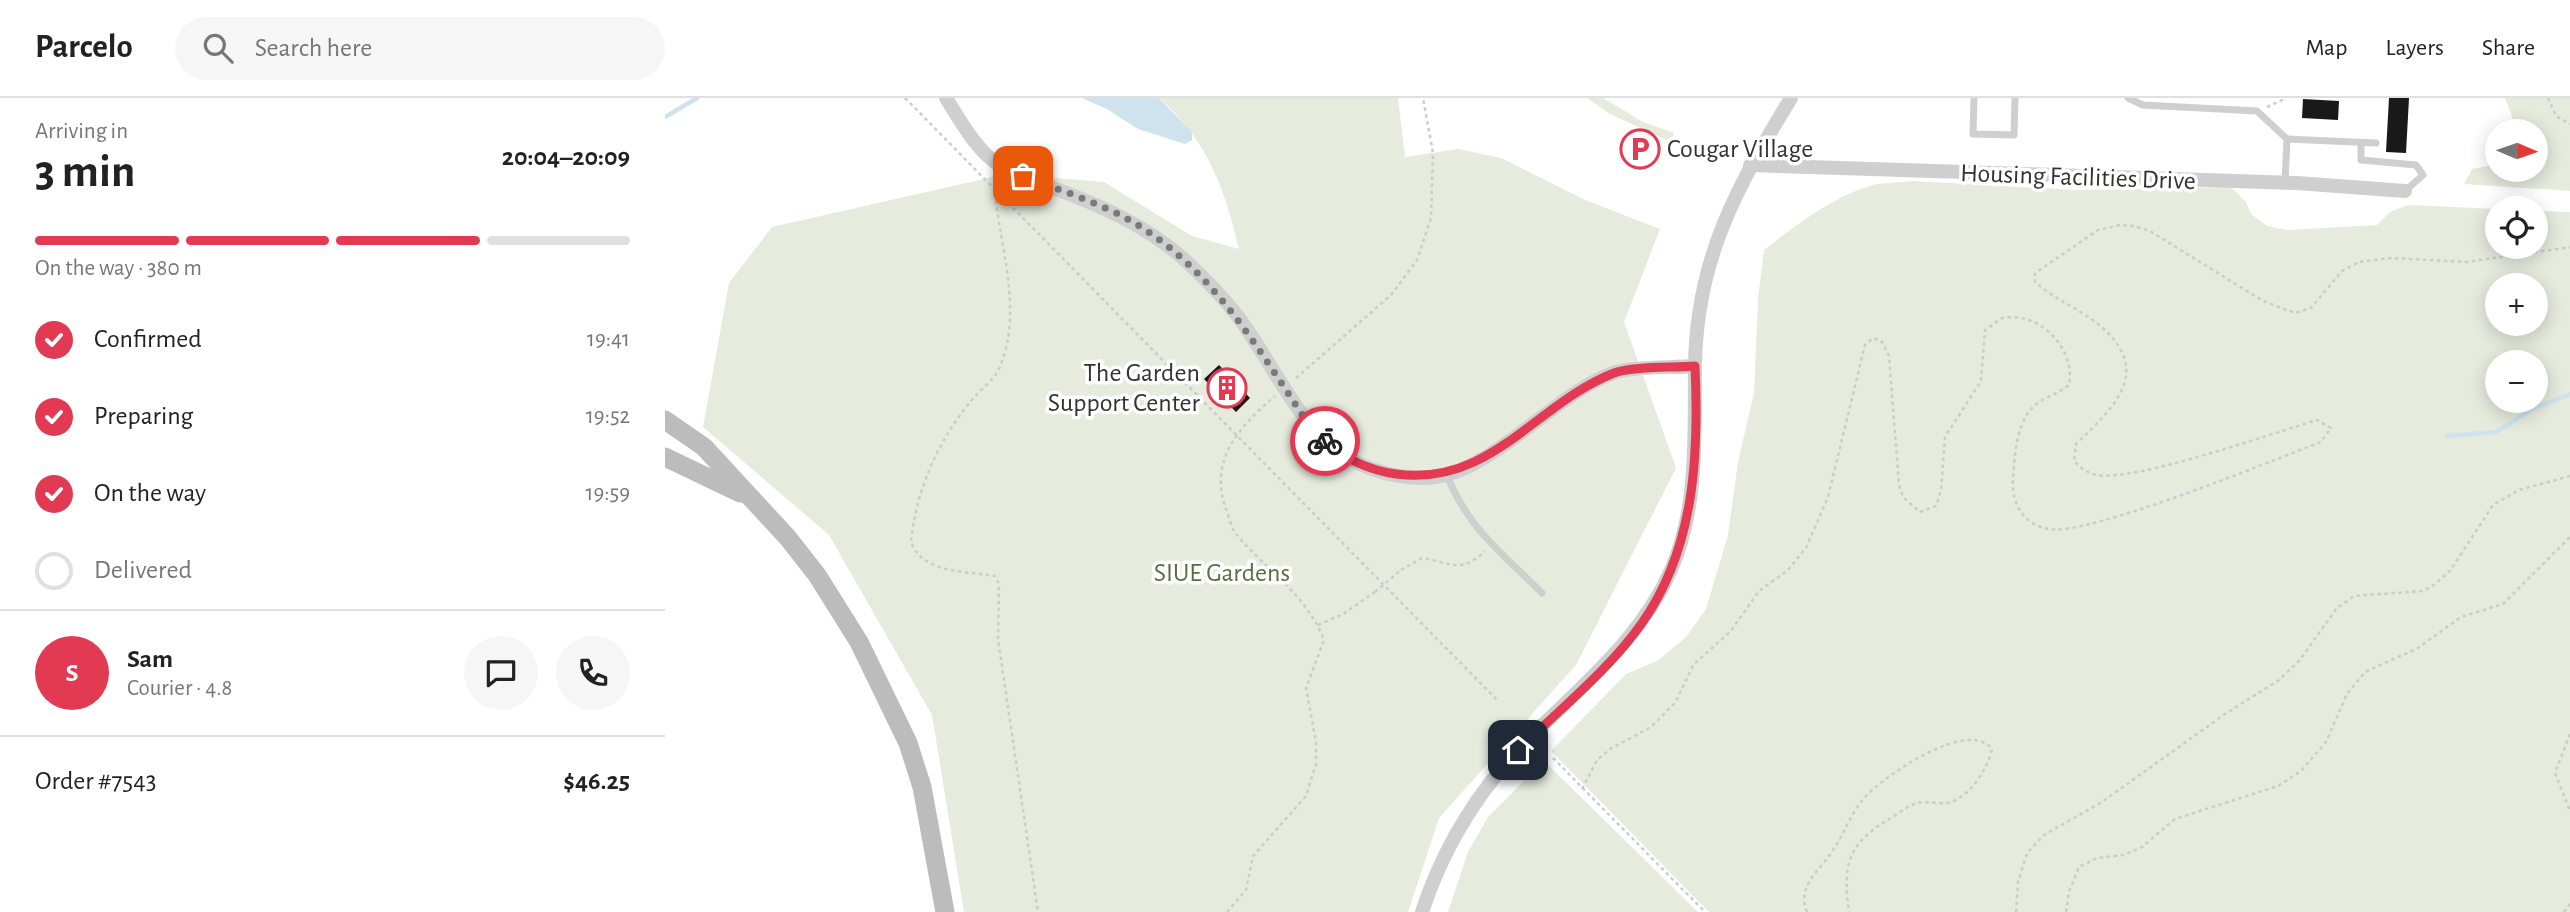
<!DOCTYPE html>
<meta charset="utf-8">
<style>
:root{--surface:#fff;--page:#f6f6f6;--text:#222;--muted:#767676;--line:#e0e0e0;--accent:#e33a54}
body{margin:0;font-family:"Alegreya Sans",sans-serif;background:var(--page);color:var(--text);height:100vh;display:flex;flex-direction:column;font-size:26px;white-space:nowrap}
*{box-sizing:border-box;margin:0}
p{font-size:23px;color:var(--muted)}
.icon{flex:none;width:38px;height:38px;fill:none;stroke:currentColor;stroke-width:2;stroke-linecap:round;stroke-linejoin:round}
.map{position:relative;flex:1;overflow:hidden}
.drawer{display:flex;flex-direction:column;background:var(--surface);width:665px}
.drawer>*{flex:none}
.needle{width:46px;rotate:92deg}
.controls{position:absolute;left:1820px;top:21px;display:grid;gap:14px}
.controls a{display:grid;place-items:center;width:63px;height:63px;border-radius:50%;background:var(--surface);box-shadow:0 4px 18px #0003;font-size:35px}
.pin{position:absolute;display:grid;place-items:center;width:60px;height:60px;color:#fff;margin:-30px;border-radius:14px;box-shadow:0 4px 10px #0006}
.courier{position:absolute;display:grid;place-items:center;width:70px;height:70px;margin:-35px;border:5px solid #e33a54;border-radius:50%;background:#fff;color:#222;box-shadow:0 2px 9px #0007}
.summary em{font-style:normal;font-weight:700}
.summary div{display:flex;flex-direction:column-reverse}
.summary{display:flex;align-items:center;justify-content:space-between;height:119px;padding:0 35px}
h1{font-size:46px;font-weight:700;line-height:52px}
.bar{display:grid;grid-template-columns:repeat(4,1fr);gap:10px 7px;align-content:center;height:84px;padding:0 35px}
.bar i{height:9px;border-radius:5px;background:var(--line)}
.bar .current{background:var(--accent)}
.bar p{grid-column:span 4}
.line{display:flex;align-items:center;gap:18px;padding:0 35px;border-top:2px solid var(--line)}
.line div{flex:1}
.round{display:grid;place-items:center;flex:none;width:74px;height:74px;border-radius:37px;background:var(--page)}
ol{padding:0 35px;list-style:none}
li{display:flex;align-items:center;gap:21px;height:77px}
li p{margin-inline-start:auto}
li .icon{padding:7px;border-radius:50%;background:var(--accent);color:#fff;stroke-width:4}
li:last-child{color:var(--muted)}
li i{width:38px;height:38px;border:4px solid var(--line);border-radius:50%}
header{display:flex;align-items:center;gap:42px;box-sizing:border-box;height:98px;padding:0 35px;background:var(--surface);border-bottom:2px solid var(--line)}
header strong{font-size:33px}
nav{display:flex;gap:38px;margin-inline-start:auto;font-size:24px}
.search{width:490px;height:63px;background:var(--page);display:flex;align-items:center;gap:18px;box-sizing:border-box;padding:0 24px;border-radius:38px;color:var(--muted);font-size:26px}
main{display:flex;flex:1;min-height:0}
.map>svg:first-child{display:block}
</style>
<header>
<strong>Parcelo</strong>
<div class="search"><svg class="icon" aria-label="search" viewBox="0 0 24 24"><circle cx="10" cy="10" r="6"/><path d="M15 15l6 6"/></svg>Search here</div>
<nav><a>Map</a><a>Layers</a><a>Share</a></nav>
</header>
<main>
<section class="drawer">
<div class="summary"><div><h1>3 min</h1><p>Arriving in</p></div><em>20:04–20:09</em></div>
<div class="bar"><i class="current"></i><i class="current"></i><i class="current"></i><i></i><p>On the way · 380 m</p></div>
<ol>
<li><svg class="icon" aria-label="check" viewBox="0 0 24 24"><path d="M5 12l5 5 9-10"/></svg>Confirmed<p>19:41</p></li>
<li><svg class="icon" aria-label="check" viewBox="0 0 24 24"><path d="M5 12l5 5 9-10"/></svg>Preparing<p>19:52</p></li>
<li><svg class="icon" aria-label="check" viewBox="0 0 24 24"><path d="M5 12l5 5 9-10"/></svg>On the way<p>19:59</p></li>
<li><i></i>Delivered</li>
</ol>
<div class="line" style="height:126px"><b class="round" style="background:var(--accent);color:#fff">S</b><div><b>Sam</b><p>Courier · 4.8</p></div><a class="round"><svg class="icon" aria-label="chat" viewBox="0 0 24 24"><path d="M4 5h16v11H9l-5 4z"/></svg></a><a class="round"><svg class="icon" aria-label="phone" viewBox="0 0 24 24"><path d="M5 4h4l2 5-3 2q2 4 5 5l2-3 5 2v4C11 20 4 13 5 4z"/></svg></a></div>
<div class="line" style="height:91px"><div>Order #7543</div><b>$46.25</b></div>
</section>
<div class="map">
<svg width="1905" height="814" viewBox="0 0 1905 814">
<rect width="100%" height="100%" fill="#fff"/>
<g fill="#e6ebde" fill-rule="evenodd">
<path d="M 494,0 L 733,0 L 740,59 L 793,51 L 836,60 L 920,102 L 995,131 L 959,224 L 1011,370 L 911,567 L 774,720 L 743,814 L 299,814 L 267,617 L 164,437 L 38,329 L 64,185 L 107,129 L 341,76 L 439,84 L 527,138 L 574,151 C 559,89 543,43 494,0 Z"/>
<polygon points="922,0 938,0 978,24 1009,35 1006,44 945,16"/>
<polygon points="1840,0 1905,0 1905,93 1799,86 1807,71 1832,66 1832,72 1871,72 1871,33 1848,33 1848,21"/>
<path d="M 1247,83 L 1411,92 L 1566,89 L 1581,104 L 1586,116 L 1602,128 L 1622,132 L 1712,127 L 1725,114 L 1743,107 L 1832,111 L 1832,149 L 1871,149 L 1871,113 L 1905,114 L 1905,814 L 1044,814 L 886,653 L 961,576 L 992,563 L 1021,539 L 1041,511 L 1063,437 L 1073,364 L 1089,295 L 1093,201 L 1099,152 C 1131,127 1169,98 1208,87 C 1220,84 1235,85 1247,83 ZM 1832,187 L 1871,187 L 1871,226 L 1832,226 ZM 1832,264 L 1871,264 L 1871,303 L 1832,303 Z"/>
<polygon points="879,663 1033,814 783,814 803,754 823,719"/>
</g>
<polygon fill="#cee3ed" points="417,0 494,0 527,34 527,42 520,46 473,31 442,11"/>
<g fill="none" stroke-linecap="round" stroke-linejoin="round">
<g stroke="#cee3ed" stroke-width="4.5">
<polyline points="0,19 32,0"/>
<polyline points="1782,338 1831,334 1867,311 1905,296"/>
</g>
</g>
<g fill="#191919">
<polygon points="1724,0 1744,0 1741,55 1721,54"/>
<polygon points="1638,1 1674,3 1673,22 1637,20"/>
<polygon points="554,267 585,300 571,314 539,281"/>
</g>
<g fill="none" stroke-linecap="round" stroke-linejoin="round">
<g stroke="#ccc" stroke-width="2.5" stroke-dasharray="3.5 3.5" stroke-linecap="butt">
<polyline points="240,0 833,603"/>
<polyline points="1883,0 1891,18 1905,26"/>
<polyline points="1602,9 1621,0"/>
<path d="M 332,82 L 330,97 C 336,150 357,214 336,266 C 330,283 316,290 306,303 C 273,343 251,392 246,444 C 258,476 301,473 330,478 L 334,486 L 333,541 L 373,814"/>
<polyline points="631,280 726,197 752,162 766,120 768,55 758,0"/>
<path d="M 736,472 L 757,460 C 785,464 795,477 820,453"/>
<polyline points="653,527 678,516 710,494"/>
<polyline points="1905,636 1890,675 1905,713"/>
<polyline points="888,660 1040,814"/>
<path d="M 917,691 L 932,662 L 945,651 L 986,629 L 1010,605 L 1029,566 L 1065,534 L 1094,493 L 1122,473 L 1141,450 L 1163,399 L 1200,247 L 1208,240 L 1217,244 L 1224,258 L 1234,387 L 1238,399 L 1255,414 L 1271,408 L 1276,393 L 1280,339 L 1316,283 L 1320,232 C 1325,229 1332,222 1338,220 C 1375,213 1411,251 1404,287 C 1393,296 1377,300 1368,309 C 1351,327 1350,356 1348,380 C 1346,404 1357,426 1383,431 C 1422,439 1608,362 1656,344 L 1666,330 L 1652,322 C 1608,335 1469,384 1432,377 C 1422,375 1416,370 1409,363 L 1411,346 C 1452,307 1491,270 1429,223 C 1410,209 1388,200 1370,184 L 1370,175 L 1433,132 L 1455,127 L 1469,128 L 1485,133 L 1598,203 L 1630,215 L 1646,210 L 1677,173 L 1694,164 L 1726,160 L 1802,164 L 1905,149"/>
<path d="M 562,814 L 581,792 L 588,758 L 641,698 L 651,666 L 651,644 L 641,590 L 659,542 C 642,497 601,472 571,436 C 566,429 564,419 561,411 C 543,362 575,328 610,298"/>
<path d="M 1142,814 C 1131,785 1157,772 1170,749 C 1181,732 1186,714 1201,698 C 1221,677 1303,620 1327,651 C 1323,671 1303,702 1281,705 C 1271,706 1258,702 1249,706 C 1239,710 1230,718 1221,723 C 1181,748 1178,769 1184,814"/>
<polyline points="1351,814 1353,784 1362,755 1379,737 1437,704 1560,616 1614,582 1634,563 1672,510 1689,498 1758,493 1769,487 1785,473 1828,407 1854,392 1905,378"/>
<polyline points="1401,814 1404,794 1414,769 1432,760 1459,757 1477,749 1510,721 1613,688 1636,673 1661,644 1682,596 1700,574 1753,550 1796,519 1838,506 1905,439"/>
<polyline points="1899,814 1905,806"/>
</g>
<g stroke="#cfcfcf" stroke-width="7">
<polyline points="1309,0 1308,36 1349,37 1350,0"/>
<polyline points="1463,0 1478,7 1592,13 1622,41 1620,84"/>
<polyline points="1622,41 1711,45"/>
<polyline points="1696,45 1696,62 1751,67 1758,77 1740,93"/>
<path d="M 781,375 C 803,431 836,454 877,495"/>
</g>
<g stroke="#cfcfcf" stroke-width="14">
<path d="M 281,0 C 296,24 312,54 337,69 C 352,78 371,82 386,89 C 434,107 481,127 520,162 C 538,179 559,200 574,220 C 628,294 650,378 758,380 C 825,380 889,294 951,274 C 971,268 1007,270 1030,268"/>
<polyline points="1085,67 1632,85 1740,93"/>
<path d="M 757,814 C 777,753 809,699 853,652 C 908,594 973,547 1006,472 C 1034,408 1029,338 1030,269 C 1031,161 1072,89 1126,0"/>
</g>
<g stroke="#bcbcbc" stroke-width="19">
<polyline points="0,322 39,349 123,440 152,477 194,544 243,645 257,689 280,814"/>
<polyline points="0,359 75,395"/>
</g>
<polyline stroke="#ccc" stroke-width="2.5" stroke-dasharray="3.5 3.5" stroke-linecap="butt" points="710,494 736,472"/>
</g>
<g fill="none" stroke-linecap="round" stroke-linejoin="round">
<path stroke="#7a7a7a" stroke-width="7" stroke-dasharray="0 12.6" d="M 358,78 C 394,92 433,104 466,123 C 549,171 595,254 646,330 L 660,343"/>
<path stroke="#e33a54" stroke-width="9" d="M 660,343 C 681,362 703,372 731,376 C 826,389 870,306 949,275 C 968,268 1008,270 1030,268 C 1034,357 1030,450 977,525 C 944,572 894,612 853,652"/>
</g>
<defs>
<g id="parking-ring" transform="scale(2.0125)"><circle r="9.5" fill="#fff" stroke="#e33a54" stroke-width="1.5"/><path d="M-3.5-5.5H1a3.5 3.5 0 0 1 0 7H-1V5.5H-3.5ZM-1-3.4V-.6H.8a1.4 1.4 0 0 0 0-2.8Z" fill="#e33a54"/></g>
<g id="building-ring" transform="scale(2.0125)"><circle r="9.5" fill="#fff" stroke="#e33a54" stroke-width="1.5"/><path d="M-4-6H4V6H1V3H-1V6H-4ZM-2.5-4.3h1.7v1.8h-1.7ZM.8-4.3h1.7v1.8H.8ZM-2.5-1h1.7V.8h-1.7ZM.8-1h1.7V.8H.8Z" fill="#e33a54"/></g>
</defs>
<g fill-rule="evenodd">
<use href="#parking-ring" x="975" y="51"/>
<use href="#building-ring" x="562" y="290"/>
</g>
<g text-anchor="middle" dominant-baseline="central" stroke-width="7" stroke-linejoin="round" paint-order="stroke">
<g font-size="26" fill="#323232" stroke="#fff" text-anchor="start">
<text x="1002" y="51">Cougar Village</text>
<text x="535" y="275" text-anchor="end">The Garden<tspan x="535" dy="30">Support Center</tspan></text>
</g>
<g font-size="26" fill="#323232" stroke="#fff">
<text transform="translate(1413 79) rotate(2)">Housing Facilities Drive</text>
</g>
<g font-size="26" fill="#596e3f" stroke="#fff">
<text x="557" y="475">SIUE Gardens</text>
</g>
</g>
</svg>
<div class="controls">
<a><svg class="needle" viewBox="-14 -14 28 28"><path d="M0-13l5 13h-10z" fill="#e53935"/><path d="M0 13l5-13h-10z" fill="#767676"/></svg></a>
<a><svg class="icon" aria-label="locate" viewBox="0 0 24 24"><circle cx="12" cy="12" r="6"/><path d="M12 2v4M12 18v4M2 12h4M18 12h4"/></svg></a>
<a>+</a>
<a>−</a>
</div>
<div class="pin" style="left:358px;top:78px;background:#ea580c"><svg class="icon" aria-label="bag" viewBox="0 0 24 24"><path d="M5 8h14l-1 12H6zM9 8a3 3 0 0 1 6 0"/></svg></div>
<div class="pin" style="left:853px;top:652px;background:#1f2937"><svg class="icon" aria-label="home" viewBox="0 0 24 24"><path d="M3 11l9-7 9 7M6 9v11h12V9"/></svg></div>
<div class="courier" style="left:660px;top:343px"><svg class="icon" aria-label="bike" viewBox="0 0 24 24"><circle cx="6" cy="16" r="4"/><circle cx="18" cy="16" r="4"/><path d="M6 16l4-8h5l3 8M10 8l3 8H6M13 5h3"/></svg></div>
</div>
</main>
